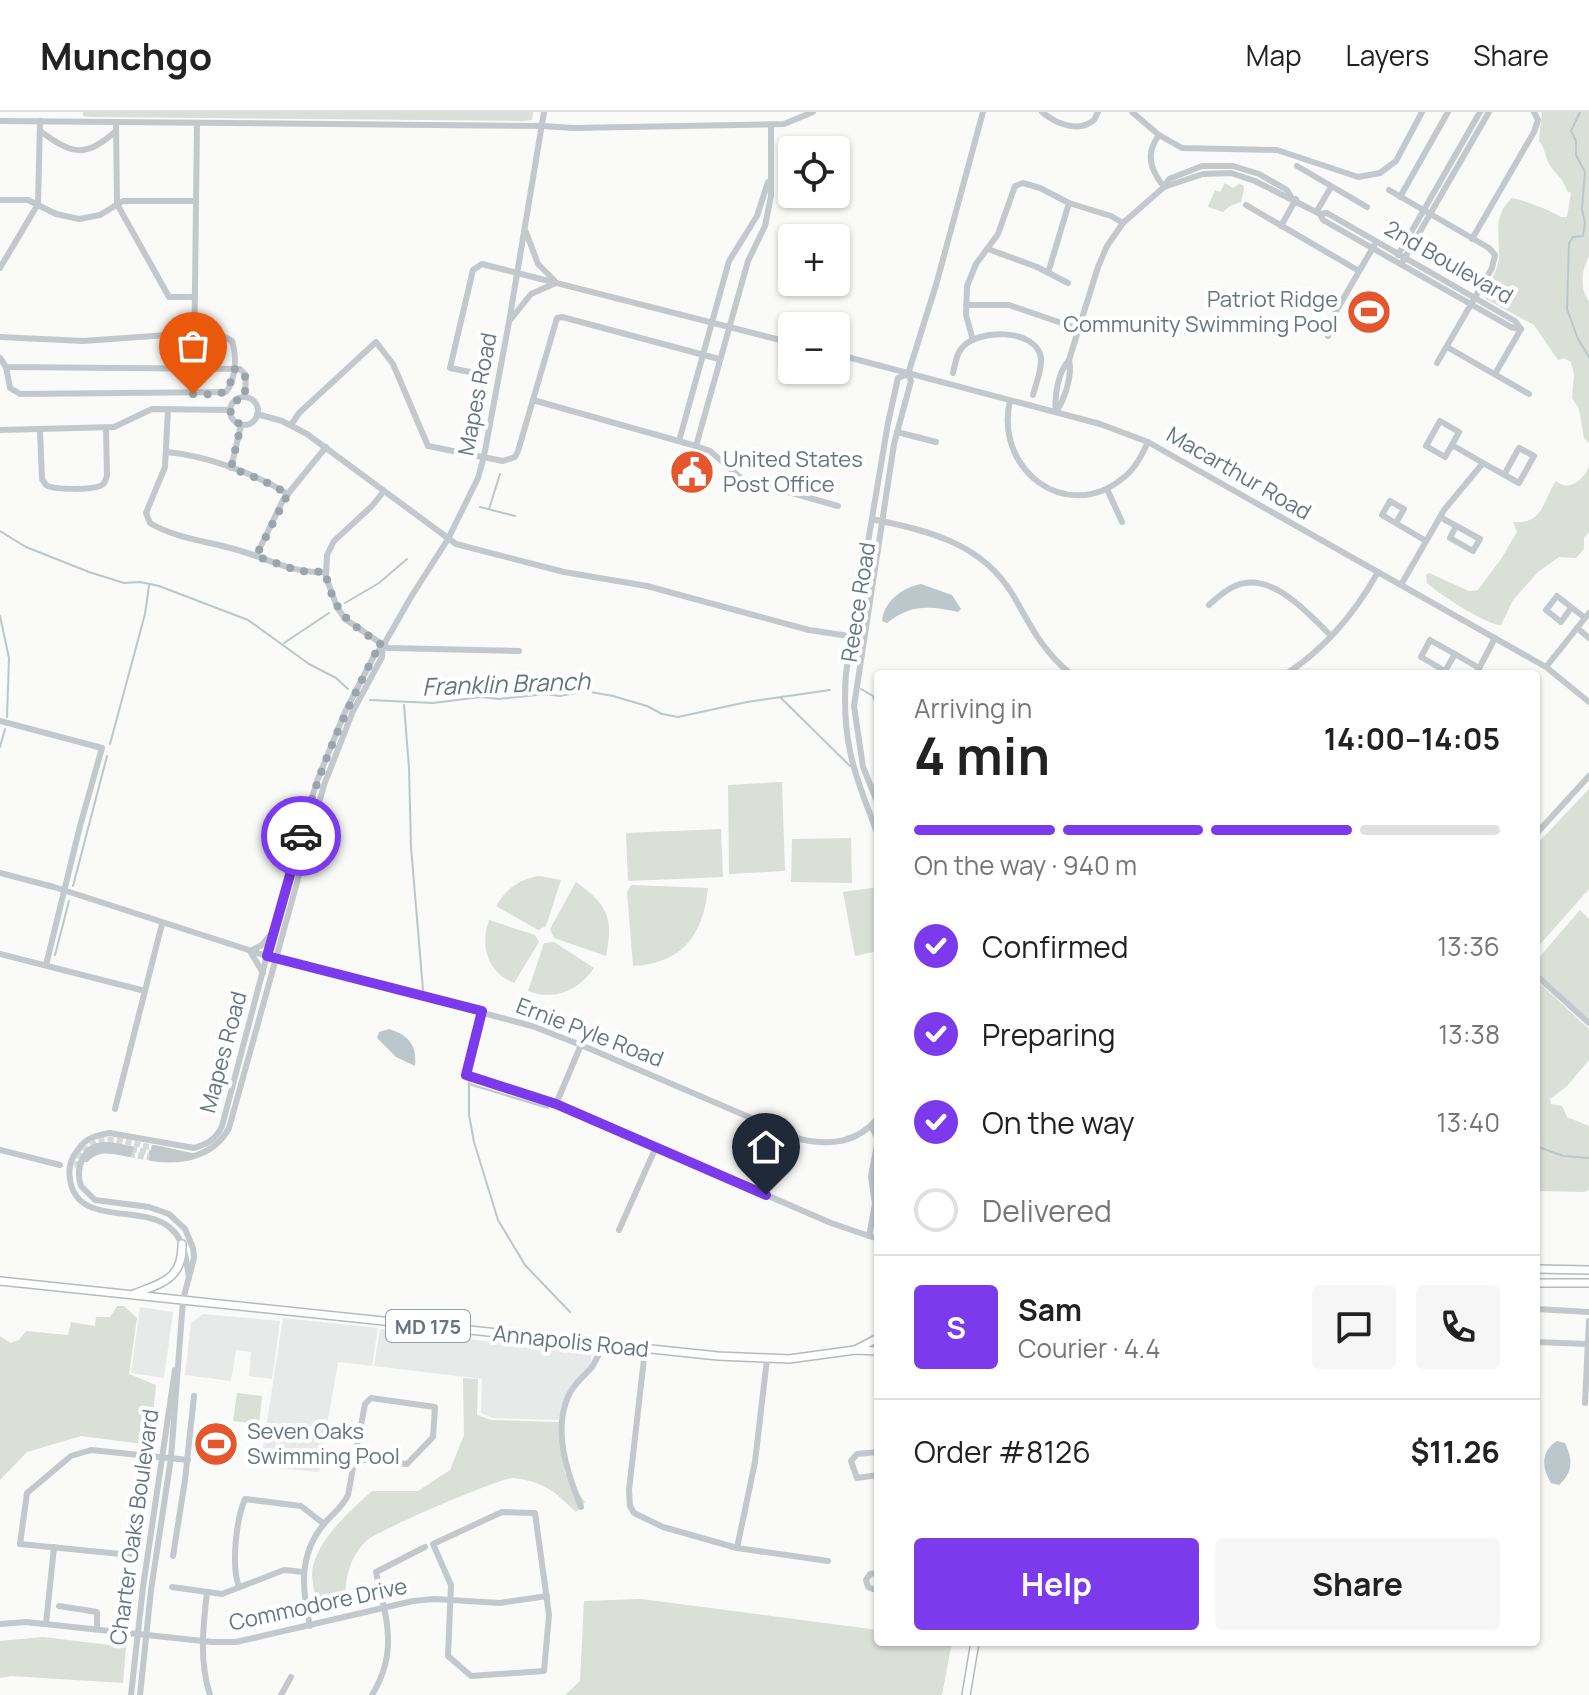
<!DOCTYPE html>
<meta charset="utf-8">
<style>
:root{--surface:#fff;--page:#f6f6f6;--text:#222;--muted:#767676;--line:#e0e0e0;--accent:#7c3aed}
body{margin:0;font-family:Manrope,sans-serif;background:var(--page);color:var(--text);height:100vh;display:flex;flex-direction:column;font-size:30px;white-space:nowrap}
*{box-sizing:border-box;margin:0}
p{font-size:26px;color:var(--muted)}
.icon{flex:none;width:44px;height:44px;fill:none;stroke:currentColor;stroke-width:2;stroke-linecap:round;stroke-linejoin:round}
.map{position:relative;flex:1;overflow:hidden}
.drawer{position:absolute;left:874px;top:558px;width:666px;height:976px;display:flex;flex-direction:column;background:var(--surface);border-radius:8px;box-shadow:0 2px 6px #0004}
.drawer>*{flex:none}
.fabs{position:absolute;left:778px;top:24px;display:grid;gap:16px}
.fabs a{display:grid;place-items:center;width:72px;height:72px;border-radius:8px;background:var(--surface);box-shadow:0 2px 6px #0004;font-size:40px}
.pin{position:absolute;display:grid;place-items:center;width:68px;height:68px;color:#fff;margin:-82px -34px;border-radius:50% 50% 50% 0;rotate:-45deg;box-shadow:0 0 8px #0007}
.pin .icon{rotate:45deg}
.courier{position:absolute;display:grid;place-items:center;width:80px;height:80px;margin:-40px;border:6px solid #7c3aed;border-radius:50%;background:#fff;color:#222;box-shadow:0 2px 10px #0007}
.head em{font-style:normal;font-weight:700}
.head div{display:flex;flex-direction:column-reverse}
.head{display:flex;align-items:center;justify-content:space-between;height:136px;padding:0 40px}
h1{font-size:52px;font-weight:700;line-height:60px}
.bar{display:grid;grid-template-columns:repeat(4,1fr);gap:12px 8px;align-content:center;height:96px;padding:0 40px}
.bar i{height:10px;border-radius:6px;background:var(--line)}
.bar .current{background:var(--accent)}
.bar p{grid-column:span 4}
.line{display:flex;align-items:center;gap:20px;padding:0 40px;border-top:2px solid var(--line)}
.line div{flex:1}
.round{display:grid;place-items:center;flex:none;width:84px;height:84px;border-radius:8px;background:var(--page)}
ol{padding:0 40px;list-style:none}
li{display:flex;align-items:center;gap:24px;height:88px}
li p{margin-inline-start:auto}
li .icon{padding:8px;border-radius:50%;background:var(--accent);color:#fff;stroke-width:4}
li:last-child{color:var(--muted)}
li i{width:44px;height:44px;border:4px solid var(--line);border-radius:50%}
.cta{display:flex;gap:16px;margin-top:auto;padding:16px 40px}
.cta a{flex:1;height:92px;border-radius:8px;background:var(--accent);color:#fff;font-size:32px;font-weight:700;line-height:92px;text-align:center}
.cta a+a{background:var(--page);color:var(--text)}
header{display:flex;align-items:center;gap:48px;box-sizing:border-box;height:112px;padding:0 40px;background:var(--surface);border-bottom:2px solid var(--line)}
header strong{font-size:38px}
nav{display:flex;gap:44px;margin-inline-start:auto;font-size:28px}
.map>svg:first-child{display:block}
</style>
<header>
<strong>Munchgo</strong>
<nav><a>Map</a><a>Layers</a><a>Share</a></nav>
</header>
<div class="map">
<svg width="1589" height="1583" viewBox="0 0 1589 1583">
<rect width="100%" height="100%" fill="#fafaf8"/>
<g fill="#e8e9e9">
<polygon points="140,1195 173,1200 164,1266 131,1261"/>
<polygon points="203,1202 280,1209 272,1267 249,1264 251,1240 236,1238 231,1269 185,1263 191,1211"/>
<polygon points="283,1206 378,1216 372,1254 338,1250 319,1360 260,1354"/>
<polygon points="380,1217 592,1241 590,1254 571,1274 562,1295 559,1308 493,1306 481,1301 482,1267 374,1254"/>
</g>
<g fill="#dadfd7">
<polygon points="83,0 533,0 532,8 524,9 91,5 83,4"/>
<path d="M 1542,0 L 1589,0 L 1589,144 C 1582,158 1579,176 1589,189 L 1589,331 L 1584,326 L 1579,297 L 1572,286 L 1574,263 L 1571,250 L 1564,246 L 1558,248 L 1534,213 L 1486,187 L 1484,183 C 1489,172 1498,158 1499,146 C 1500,123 1492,104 1512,86 C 1521,87 1555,100 1561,105 L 1567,105 L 1571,81 L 1567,79 C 1564,68 1558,64 1551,55 C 1545,46 1546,38 1539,29 Z"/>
<polygon points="1225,71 1233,76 1239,72 1243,73 1244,77 1241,90 1230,94 1223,100 1208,95 1215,78 1220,80"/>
<path d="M 1589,355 L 1589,420 L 1584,426 L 1584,437 L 1576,446 L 1559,445 L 1538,460 L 1513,488 L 1501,513 C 1486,513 1439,482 1427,471 L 1426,463 L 1429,461 L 1469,479 L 1478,478 L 1501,447 L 1517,420 L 1513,410 C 1544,413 1543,387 1556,369 C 1569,380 1582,369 1589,355 Z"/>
<polygon points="782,670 785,759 729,762 728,673"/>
<polygon points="1589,677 1589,777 1536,837 1536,733"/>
<polygon points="721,717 723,765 628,769 626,721"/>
<polygon points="851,726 852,771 791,770 792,727"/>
<path d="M 539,764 L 561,768 L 546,814 L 538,818 L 496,794 C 507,776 518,768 539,764 Z"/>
<path d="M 576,770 C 607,792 614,806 606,844 L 554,826 L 550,817 Z"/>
<path d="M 631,773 L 708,776 C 703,823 683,851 633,854 L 627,780 Z"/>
<polygon points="878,775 878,839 855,844 843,780"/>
<polygon points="1580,798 1589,807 1589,907 1536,859 1536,849"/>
<path d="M 489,808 L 535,823 L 539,830 L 514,871 C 487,860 480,834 489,808 Z"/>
<path d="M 554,830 L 594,856 C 578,879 555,889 528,879 L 544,831 Z"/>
<polygon points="1536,868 1589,917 1589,948 1567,974 1550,987 1551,992 1562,994 1567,1005 1589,1014 1589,1078 1584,1080 1536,1079"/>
<polygon points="117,1194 124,1194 137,1206 129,1262 156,1273 150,1333 81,1324 27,1340 0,1368 0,1224 10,1231 19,1228 26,1219 68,1223 71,1210 95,1214 96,1205 110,1205"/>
<path d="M 463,1266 L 478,1267 L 477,1303 L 491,1308 L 560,1310 L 565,1361 L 585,1390 L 576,1400 C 554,1379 545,1370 513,1366 C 502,1365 374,1420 366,1429 C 349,1446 344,1468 346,1491 L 318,1498 C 316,1485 310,1466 313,1454 C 321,1424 350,1399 372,1379 L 418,1379 L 450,1358 L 464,1323 Z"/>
<polygon points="237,1281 262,1284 259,1312 233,1309"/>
<polygon points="641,1487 878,1518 878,1530 952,1530 942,1583 565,1583 580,1569 584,1489"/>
<polygon points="43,1525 126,1535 123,1571 11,1564 0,1566 0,1529"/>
</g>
<g fill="#bbc7cb">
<path d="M 921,472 L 952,483 L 961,497 L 958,500 C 930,494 911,492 887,511 L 882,509 C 884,490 901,476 921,472 Z"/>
<path d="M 389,917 C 409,923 417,934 415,954 L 396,945 L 377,926 L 379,920 Z"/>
<path d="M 1557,1329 L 1565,1331 C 1573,1348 1573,1360 1559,1373 L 1551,1371 C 1542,1356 1540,1340 1557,1329 Z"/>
</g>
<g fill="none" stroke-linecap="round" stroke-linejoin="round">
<g stroke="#bbc7cb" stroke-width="2">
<polyline points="1580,0 1571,19 1576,29 1576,43 1585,60 1582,97 1585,111 1583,124 1573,125 1569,131 1567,197 1578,227 1589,245"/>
<polyline points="480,395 515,404"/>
<polyline points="489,397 500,362"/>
<polyline points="0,419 26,435 89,460 124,471 140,470 159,474 248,508 309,552 336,566 348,577"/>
<polyline points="345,491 379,471 407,447"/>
<polyline points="0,504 9,546 7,605"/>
<polyline points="284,531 329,501"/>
<polyline points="861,577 873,584 878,600"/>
<polyline points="781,586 850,654"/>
<polyline points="370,588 433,591 481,585 499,587 546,582 560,584 585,579 613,584 647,594 662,602 678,605 747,590 830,578"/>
<polyline points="404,593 409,656 411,735 423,878"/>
<polyline points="110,632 145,502 149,474"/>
<polyline points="0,635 5,617"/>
<polyline points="73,774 107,644"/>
<polyline points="55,843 69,789"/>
<polyline points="469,970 469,1003 474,1030 498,1108 525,1153 570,1200"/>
<polyline points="469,972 548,996"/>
<polyline points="1536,1034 1563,1044 1589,1046"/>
</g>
<g stroke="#d5d9db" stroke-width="6" stroke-dasharray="6 3" stroke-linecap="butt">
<polyline points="131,1037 152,1041"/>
<polyline points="129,1042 152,1046"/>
<path d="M 79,1055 L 77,1052 C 93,1015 123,1030 154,1036"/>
</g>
<g stroke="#b5babe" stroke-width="10">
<g id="major">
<polyline points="1536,1157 1589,1158"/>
<polyline points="0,1169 718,1244 789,1247 855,1238 878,1239"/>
<polyline points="1536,1171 1589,1171"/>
<path d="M 134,1182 C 162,1171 183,1167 182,1132"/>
<polyline points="855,1238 878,1226"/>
<polyline points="966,1583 975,1530"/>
</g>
</g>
<g stroke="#c3c8cc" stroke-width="6">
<path d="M 1042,0 C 1056,12 1079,21 1094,8 L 1098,0"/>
<polyline points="1132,0 1159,23 1182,36 1277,38 1358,65 1380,61 1396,49 1422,0"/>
<polyline points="0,9 543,14 573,16 784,12 813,0"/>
<polyline points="116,10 117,92 169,185 195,185"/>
<path d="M 40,19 C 72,42 84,47 116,19"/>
<path d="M 1159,23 C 1145,42 1150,57 1164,75"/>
<polyline points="1297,54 1367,95"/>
<polyline points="1164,75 1203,62 1231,61 1255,69 1320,102 1327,101 1515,209 1521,217"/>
<polyline points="1389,78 1489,136 1495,143 1492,156 1437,251"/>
<polyline points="1400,85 1448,0"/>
<polyline points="0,88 28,88 56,102 79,107 100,103 123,89 196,89"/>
<polyline points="1246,93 1359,159"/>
<polyline points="1317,99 1331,75"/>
<polyline points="1320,102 1323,108 1511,215 1520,217"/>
<polyline points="1281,114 1296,87"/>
<polyline points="526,120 538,152 554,168"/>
<polyline points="1472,127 1534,20 1538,8 1534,0"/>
<polyline points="988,137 1037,155 1068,171"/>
<polyline points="1398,143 1480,0"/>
<polyline points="1403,149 1489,0"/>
<polyline points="0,156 38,92 40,9"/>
<polyline points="1048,161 1069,91"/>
<polyline points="966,193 1009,193 1079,217"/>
<polyline points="511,207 531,182 556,171"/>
<polyline points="1328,224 1328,213 1375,132"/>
<polyline points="0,225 83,229 195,221"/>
<polyline points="973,228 966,203 967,174 976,152 998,122 1015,74 1023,71 1040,76 1069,91 1111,104 1123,111"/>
<polyline points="1447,235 1529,282"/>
<polyline points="836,242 1100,312 1148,330 1546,555 1589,590"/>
<polyline points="0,246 6,255 240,257 246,263 245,285"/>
<path d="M 6,255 L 10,276 L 20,282 L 226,280 C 236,268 237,244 232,229 L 221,223 L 195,224"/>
<polyline points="194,256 197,11"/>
<polyline points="475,261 450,256 473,158 482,152 792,231"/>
<path d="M 953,261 C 955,253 956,243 961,237 C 976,216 1037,216 1041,246 C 1042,257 1036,272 1033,283"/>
<polyline points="1495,262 1521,217"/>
<circle cx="244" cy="299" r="14"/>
<polyline points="533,288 696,334 710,339 742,367 838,394"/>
<path d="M 1010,289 C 994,357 1066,413 1123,366 C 1135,357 1142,343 1148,330"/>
<path d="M 168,297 L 165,355 L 146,401 L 150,411 C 175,426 206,429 234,437 C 265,445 292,462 325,460"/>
<path d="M 1056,300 C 1054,285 1058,260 1069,248 L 1098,155 L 1107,134 L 1123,111 L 1164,75 L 1169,67 L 1202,54 L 1233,54 L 1259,62 L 1287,78 L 1291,85"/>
<path d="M 1056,300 C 1064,288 1073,264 1069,248"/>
<polyline points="257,302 282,309 307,322 456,432 564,460 647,474 809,518 862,526"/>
<polyline points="291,313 299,301 376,230 393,252 428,334 503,349 515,345 518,339 557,206 562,205 719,247"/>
<polyline points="0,318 114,315 152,297 230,298"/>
<path d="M 40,318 L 42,367 L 46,373 C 54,378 90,378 100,374 C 105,372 105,369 107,364 L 106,316"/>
<polyline points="897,320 936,330"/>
<polyline points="679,329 729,149 757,104 768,70"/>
<path d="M 1452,333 L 1459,320 L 1440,309 L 1426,334 L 1445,345 L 1452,333 C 1474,346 1497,359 1519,371 L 1534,344 L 1519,336 L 1504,363"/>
<polyline points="696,334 748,149 765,114 771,84 771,13"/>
<path d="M 167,340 C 208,344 253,361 288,382"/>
<polyline points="231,356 241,313"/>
<polyline points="1107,377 1122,410"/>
<polyline points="384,379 372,394 334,429 327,443 326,465 337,495 345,507 388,536 519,539"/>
<polyline points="1440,405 1480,427 1473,439 1450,426 1456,414"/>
<path d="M 872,407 C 928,419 981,430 1013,483 C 1030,513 1043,540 1071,562"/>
<polyline points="1396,411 1404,397 1390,389 1382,403 1426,429"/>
<polyline points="256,444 283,388 326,335"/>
<polyline points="1401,473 1444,398 1483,351"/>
<path d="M 1209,493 C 1217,486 1225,478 1235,474 C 1271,458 1309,502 1331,524"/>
<polyline points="1571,496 1561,510 1546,498 1557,484 1585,506"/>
<polyline points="1577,516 1589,526"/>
<polygon points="1430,528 1455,542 1445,559 1421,545"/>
<polyline points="1455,542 1479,556"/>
<polyline points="1546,555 1589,501"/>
<path d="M 1286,562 C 1326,536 1355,501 1378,460"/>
<polyline points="1476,562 1495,526"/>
<polyline points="0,609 102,636 80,714 46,853"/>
<polyline points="878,692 863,655 854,594 894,332 911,269 908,262 936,173 983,0"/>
<polyline points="1536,722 1589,664"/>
<path d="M 878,723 C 854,660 841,630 846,561 L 888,311 L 898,266 L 908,262"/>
<path d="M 0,761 L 54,775 L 267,844 L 532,914 L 581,933 L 800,1027 C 831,1034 857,1031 878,1006"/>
<polyline points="0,842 145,879"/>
<polyline points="263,861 250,839 262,833 271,822"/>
<polyline points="1536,863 1589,911"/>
<polyline points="482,899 466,963 556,992 831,1111 878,1127"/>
<polyline points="556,992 581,933"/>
<polyline points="115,997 162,812"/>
<polyline points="154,1036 192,1044"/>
<path d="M 131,1037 C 123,1036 113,1032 104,1033 C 83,1034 75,1056 81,1074 L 95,1088 L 149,1095 L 169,1102 L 185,1117 L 193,1136 L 194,1146 L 183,1188 L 171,1346 L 151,1478 L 140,1583"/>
<polyline points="0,1038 60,1053"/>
<polyline points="152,1041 180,1044"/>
<path d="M 152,1046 C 182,1051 214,1044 229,1016 L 324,673 L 353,599 L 382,545 L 383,534"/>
<path d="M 86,1047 C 100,1034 112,1039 129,1042"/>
<polyline points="619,1118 656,1035"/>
<polyline points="869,1124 875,1092 871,1064 878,1027 871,1014"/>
<path d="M 189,1166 C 186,1147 185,1127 169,1115 C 142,1092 76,1115 70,1067 C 68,1056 71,1046 78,1038 C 85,1026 97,1023 110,1021 L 194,1036 C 208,1032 216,1027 222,1014 L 285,775 L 317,669 L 345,600 L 375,542 L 383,534 L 411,485 L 448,427 L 478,366 L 484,344 L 509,210 L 544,0"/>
<polyline points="1536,1197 1589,1200"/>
<polyline points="1536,1230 1588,1232"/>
<polyline points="645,1238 629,1378 630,1394 634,1401 663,1415 737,1436 828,1449"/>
<polyline points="1585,1291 1589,1209"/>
<polyline points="878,1340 857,1342 851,1349 857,1366 878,1363"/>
<path d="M 581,1395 C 567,1361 551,1314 571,1279 C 576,1270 585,1263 592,1255 C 596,1248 600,1240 604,1233"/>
<polygon points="502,1400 535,1401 549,1503 544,1559 471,1564 448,1544 451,1473 433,1432"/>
<polyline points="737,1436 755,1350 767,1247"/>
<polyline points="131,1443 20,1432 27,1381 71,1344 91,1338 188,1348"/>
<polyline points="173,1444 185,1368 194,1284"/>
<polyline points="878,1461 870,1462 866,1468 868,1475 878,1479"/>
<polyline points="172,1475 222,1482 284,1458 303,1460"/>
<path d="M 239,1475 C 231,1454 236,1408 245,1387 L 301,1394 L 324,1412"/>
<path d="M 207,1480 C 203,1515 199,1549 210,1583"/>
<polyline points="59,1494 97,1500 97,1517"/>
<polyline points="0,1512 26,1510 212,1530 236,1530 413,1489 434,1487 500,1491 547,1484"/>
<polyline points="46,1512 54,1435"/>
<path d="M 310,1514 C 302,1478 298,1443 324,1412 C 333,1401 342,1396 348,1383 L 365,1292 L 371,1286 L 435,1295 L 433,1325 L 407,1352 L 355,1347"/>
<polyline points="131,1583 143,1475 175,1258"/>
<polyline points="281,1583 291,1565"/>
<path d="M 372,1583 C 399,1539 386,1506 376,1460 L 425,1435"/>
</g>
<use href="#major" stroke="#fff" stroke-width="7"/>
</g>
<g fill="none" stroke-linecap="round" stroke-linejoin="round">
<path stroke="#99a4ac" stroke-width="8" stroke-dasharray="0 14.4" d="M 193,282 C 221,282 228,287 234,257 L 245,261 L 245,285 L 235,289 L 230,298 L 234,308 L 241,313 L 231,356 L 262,368 L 288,382 L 256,444 L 299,459 L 325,460 C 336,505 348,509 383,534 L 375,542 C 344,602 318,659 301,724"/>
<polyline stroke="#7c3aed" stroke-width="10" points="301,724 267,844 482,899 466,963 556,992 766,1083"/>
</g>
<defs>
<g id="stadium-disc" transform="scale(2.3)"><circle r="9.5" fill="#e4572e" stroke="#fff"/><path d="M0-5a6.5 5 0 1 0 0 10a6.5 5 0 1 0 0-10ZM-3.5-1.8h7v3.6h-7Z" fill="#fff"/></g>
<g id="civic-disc" transform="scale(2.3)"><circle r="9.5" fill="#e4572e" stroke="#fff"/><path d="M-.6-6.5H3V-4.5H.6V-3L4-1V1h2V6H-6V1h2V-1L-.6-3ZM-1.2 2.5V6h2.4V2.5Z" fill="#fff"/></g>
</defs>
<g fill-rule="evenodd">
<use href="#stadium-disc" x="1369" y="200"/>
<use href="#civic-disc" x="692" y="360"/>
<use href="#stadium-disc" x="216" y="1332"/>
</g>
<g text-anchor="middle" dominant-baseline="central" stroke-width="8" stroke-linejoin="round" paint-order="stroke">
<rect fill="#fff" stroke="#939fa8" stroke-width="2" x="386" y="1198" width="84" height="32" rx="6"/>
<g font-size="20" font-weight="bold" fill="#657683">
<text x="428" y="1214">MD 175</text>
</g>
<g font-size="22" fill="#657683" stroke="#fff">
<text transform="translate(1449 150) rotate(30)">2nd Boulevard</text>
<text transform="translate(477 282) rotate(-79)">Mapes Road</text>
<text transform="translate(1239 361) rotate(30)">Macarthur Road</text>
<text transform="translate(858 490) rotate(-81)">Reece Road</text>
<text transform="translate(590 920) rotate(21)">Ernie Pyle Road</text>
<text transform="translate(223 940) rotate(-75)">Mapes Road</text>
<text transform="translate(571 1229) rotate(6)">Annapolis Road</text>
<text transform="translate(134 1415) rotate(-82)">Charter Oaks Boulevard</text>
<text transform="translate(318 1492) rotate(-12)">Commodore Drive</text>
</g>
<g font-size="22" fill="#657683" stroke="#fff" text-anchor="start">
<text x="1338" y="187" text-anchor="end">Patriot Ridge<tspan x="1338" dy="25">Community Swimming Pool</tspan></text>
<text x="723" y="347">United States<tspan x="723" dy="25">Post Office</tspan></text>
<text x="247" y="1319">Seven Oaks<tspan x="247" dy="25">Swimming Pool</tspan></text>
</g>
<g font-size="24" font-style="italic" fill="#60757c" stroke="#fff">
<text transform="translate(506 571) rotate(-2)">Franklin Branch</text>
</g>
</g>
</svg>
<div class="fabs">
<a><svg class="icon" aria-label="locate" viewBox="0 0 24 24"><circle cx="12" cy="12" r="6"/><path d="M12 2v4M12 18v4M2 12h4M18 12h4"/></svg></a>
<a>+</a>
<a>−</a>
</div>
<div class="pin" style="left:193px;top:282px;background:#ea580c"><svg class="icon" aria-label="bag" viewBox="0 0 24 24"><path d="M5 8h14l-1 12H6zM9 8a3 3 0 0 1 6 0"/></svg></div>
<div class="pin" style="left:766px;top:1083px;background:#1f2937"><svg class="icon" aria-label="home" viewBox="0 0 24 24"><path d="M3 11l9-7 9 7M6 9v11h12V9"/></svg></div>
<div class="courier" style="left:301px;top:724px"><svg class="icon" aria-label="car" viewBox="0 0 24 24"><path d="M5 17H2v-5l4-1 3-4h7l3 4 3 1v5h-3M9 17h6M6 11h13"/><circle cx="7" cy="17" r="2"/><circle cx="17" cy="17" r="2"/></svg></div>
<section class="drawer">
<div class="head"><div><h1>4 min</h1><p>Arriving in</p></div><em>14:00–14:05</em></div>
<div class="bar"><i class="current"></i><i class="current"></i><i class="current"></i><i></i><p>On the way · 940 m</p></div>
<ol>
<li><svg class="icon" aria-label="check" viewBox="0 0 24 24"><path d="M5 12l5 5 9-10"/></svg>Confirmed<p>13:36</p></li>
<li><svg class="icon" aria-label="check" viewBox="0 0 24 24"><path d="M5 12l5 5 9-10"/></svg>Preparing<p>13:38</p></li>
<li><svg class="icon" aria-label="check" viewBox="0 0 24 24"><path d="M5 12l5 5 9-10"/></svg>On the way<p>13:40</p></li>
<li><i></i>Delivered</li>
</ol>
<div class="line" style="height:144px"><b class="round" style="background:var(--accent);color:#fff">S</b><div><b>Sam</b><p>Courier · 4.4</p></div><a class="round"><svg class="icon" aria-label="chat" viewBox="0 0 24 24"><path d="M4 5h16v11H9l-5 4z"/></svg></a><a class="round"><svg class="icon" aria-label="phone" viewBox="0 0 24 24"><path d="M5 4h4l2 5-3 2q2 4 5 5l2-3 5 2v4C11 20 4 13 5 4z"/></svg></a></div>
<div class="line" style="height:104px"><div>Order #8126</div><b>$11.26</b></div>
<div class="cta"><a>Help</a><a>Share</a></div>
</section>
</div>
